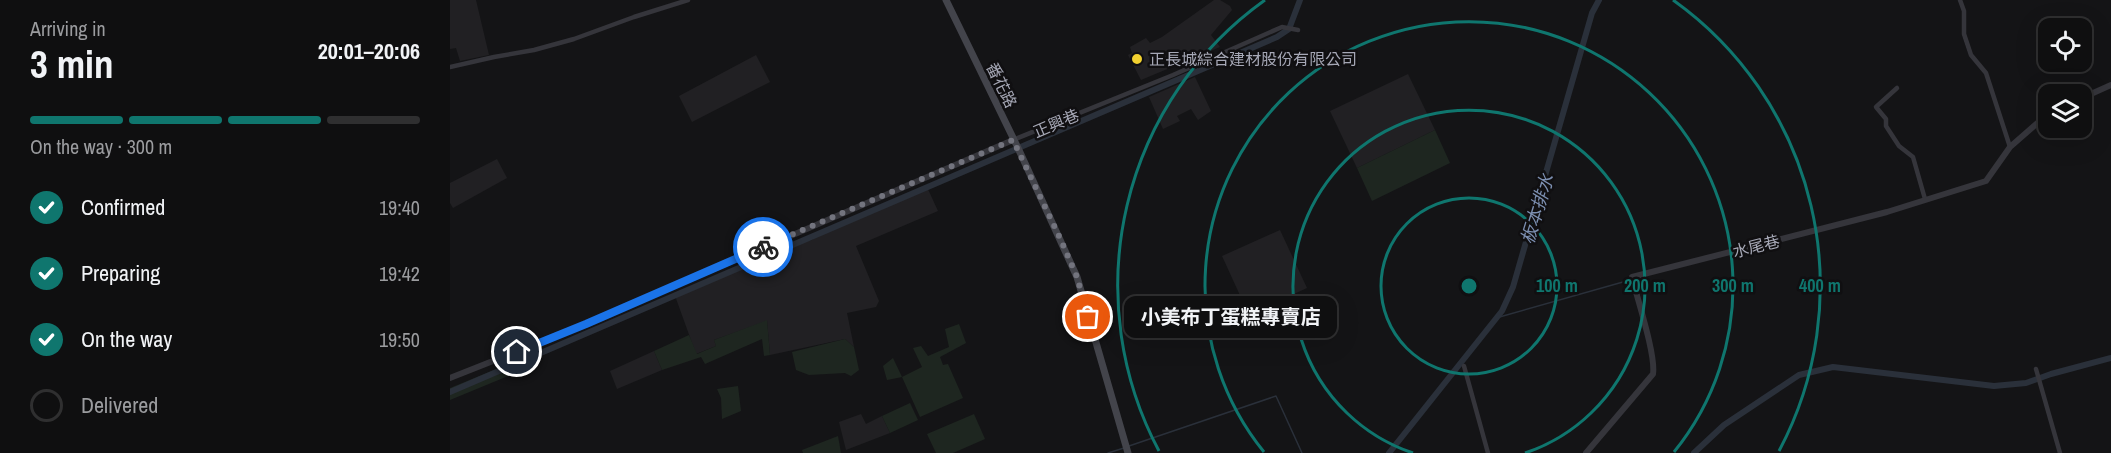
<!DOCTYPE html>
<meta charset="utf-8">
<style>
:root{--surface:#0f0f10;--page:#1d1d1e;--text:#f1f3f6;--muted:#9b9c9f;--line:#2f2f30;--accent:#0f766e}
body{margin:0;font-family:"Archivo Narrow","Noto Sans TC",sans-serif;background:var(--page);color:var(--text);height:100vh;display:flex;flex-direction:column;font-size:22px;white-space:nowrap}
*{box-sizing:border-box;margin:0}
p{font-size:20px;color:var(--muted)}
.icon{flex:none;width:33px;height:33px;fill:none;stroke:currentColor;stroke-width:2;stroke-linecap:round;stroke-linejoin:round}
.map{position:relative;flex:1;overflow:hidden}
.side{display:flex;flex-direction:column;background:var(--surface);width:450px}
.side>*{flex:none}
.controls{position:absolute;left:1588px;top:18px;display:grid;gap:12px}
.controls a{display:grid;place-items:center;width:54px;height:54px;border-radius:12px;background:var(--surface);box-shadow:0 6px 24px #0002,0 0 0 2px var(--line);font-size:30px}
.pin{position:absolute;display:grid;place-items:center;width:51px;height:51px;color:#fff;margin:-26px;border:3px solid #fff;border-radius:50%;box-shadow:0 2px 6px #0007}
.courier{position:absolute;display:grid;place-items:center;width:60px;height:60px;margin:-30px;border:4px solid #1a73e8;border-radius:50%;background:#fff;color:#222;box-shadow:0 2px 8px #0007}
.bubble{position:absolute;height:42px;border-radius:12px;background:var(--surface);box-shadow:0 6px 24px #0002,0 0 0 2px var(--line);font-size:20px;font-weight:700;line-height:42px;text-align:center}
.head em{font-style:normal;font-weight:700}
.head div{display:flex;flex-direction:column-reverse}
.head{display:flex;align-items:center;justify-content:space-between;height:102px;padding:0 30px}
h1{font-size:39px;font-weight:700;line-height:45px}
.bar{display:grid;grid-template-columns:repeat(4,1fr);gap:9px 6px;align-content:center;height:72px;padding:0 30px}
.bar i{height:8px;border-radius:4px;background:var(--line)}
.bar .selected{background:var(--accent)}
.bar p{grid-column:span 4}
ol{padding:0 30px;list-style:none}
li{display:flex;align-items:center;gap:18px;height:66px}
li p{margin-inline-start:auto}
li .icon{padding:6px;border-radius:50%;background:var(--accent);color:#fff;stroke-width:4}
li:last-child{color:var(--muted)}
li i{width:33px;height:33px;border:3px solid var(--line);border-radius:50%}
main{display:flex;flex:1;min-height:0}
.map>svg:first-child{display:block}
</style>
<main>
<section class="side">
<div class="head"><div><h1>3 min</h1><p>Arriving in</p></div><em>20:01–20:06</em></div>
<div class="bar"><i class="selected"></i><i class="selected"></i><i class="selected"></i><i></i><p>On the way · 300 m</p></div>
<ol>
<li><svg class="icon" aria-label="check" viewBox="0 0 24 24"><path d="M5 12l5 5 9-10"/></svg>Confirmed<p>19:40</p></li>
<li><svg class="icon" aria-label="check" viewBox="0 0 24 24"><path d="M5 12l5 5 9-10"/></svg>Preparing<p>19:42</p></li>
<li><svg class="icon" aria-label="check" viewBox="0 0 24 24"><path d="M5 12l5 5 9-10"/></svg>On the way<p>19:50</p></li>
<li><i></i>Delivered</li>
</ol>
</section>
<div class="map">
<svg width="1661" height="453" viewBox="0 0 1661 453">
<rect width="100%" height="100%" fill="#141416"/>
<g fill="#212023">
<polygon points="0,0 26,0 39,55 10,61 6,48 0,49"/>
<polygon points="764,0 770,0 780,6 782,10 761,35 770,47 691,80 678,55 682,53 680,47 696,38 700,43 712,37"/>
<polygon points="306,55 320,82 242,122 229,96"/>
<polygon points="958,74 985,130 907,168 880,111"/>
<polygon points="745,77 761,111 748,120 741,109 727,116 730,121 713,129 699,97"/>
<polygon points="47,159 57,178 3,208 0,203 0,183"/>
<polygon points="477,187 488,211 406,246 429,301 426,307 397,313 404,347 395,339 320,355 317,321 264,340 266,346 246,354 224,293 349,242 362,240 374,230"/>
<polygon points="830,230 857,288 799,315 772,256"/>
<polygon points="204,351 212,370 167,389 160,371"/>
<polygon points="411,414 416,424 432,416 440,433 396,450 389,422"/>
</g>
<g fill="#1e2620">
<polygon points="985,130 1000,163 922,201 907,168"/>
<polygon points="317,320 320,355 314,356 312,339 255,364 251,357 212,370 204,351 239,335 247,354 266,346 264,340"/>
<polygon points="509,324 516,343 490,357 493,365 498,364 513,398 470,417 452,377 437,380 433,366 443,358 452,377 472,367 463,348 471,346 478,356 499,347 495,329"/>
<polygon points="395,339 404,347 409,370 401,376 395,373 359,375 346,370 342,352"/>
<polygon points="70,359 75,369 0,400 0,388"/>
<polygon points="288,386 291,411 272,419 271,398 267,389"/>
<polygon points="460,403 468,420 440,433 432,416"/>
<polygon points="524,414 535,439 503,453 486,453 477,434"/>
<polygon points="388,436 391,453 353,453 352,450"/>
</g>
<g fill="none" stroke-linecap="round" stroke-linejoin="round">
<g stroke="#2a303a" stroke-width="1.5">
<polyline points="1046,318 1180,280"/>
<polyline points="679,446 826,396 852,453"/>
<polyline points="658,453 674,448"/>
</g>
<g stroke="#2a303a" stroke-width="6">
<polyline points="0,392 827,37 839,29 850,0"/>
<polyline points="939,453 1052,311 1063,287 1142,13 1149,0"/>
<polyline points="1244,453 1274,425 1349,375 1383,367 1544,386 1576,383 1601,374 1661,358"/>
</g>
<g stroke="#35353b" stroke-width="4.5">
<polyline points="1510,0 1514,11 1514,34 1521,55 1536,73 1560,147"/>
<polyline points="0,67 44,57 84,50 124,39 184,17 238,0"/>
<polyline points="1447,88 1426,107 1436,119 1436,126 1449,146 1463,157 1475,199"/>
<polyline points="563,140 723,75 832,27 848,30"/>
<polyline points="1014,366 1038,453"/>
<polyline points="1586,369 1610,453"/>
</g>
<g stroke="#35353b" stroke-width="6">
<polyline points="1632,98 1661,85"/>
<polyline points="0,378 136,324 563,140"/>
<path d="M 1136,453 L 1203,374 C 1206,355 1187,298 1182,277 L 1437,212 L 1536,181 L 1560,147 L 1599,113"/>
</g>
<polyline stroke="#43444b" stroke-width="7" points="496,0 568,148 627,277 678,453"/>
</g>
<g fill="none" stroke-linecap="round" stroke-linejoin="round">
<polyline stroke="#73747e" stroke-width="6" stroke-dasharray="0 10.8" points="313,247 563,140 610,238 627,277 638,317"/>
<polyline stroke="#1a73e8" stroke-width="8" points="67,352 136,324 313,247"/>
</g>
<g fill="none" stroke="#0f766e" stroke-width="3">
<circle cx="1019" cy="286" r="88"/>
<path d="M963 453A176 176 0 1 1 1075 453"/>
<path d="M814 452A264 264 0 1 1 1224 452"/>
<path d="M709 451A351 351 0 0 1 815 0M1223 0A351 351 0 0 1 1329 451"/>
</g>
<circle fill="#f2d130" stroke="#100f11" stroke-width="2" cx="687" cy="59" r="6"/>
<g text-anchor="middle" dominant-baseline="central" stroke-width="5" stroke-linejoin="round" paint-order="stroke">
<g font-size="16" fill="#a6a8b6" stroke="#100f11" text-anchor="start">
<text x="699" y="59">正長城綜合建材股份有限公司</text>
</g>
<g font-size="16" fill="#a6a8b6" stroke="#100f11">
<text transform="translate(552 85) rotate(64)">番花路</text>
<text transform="translate(606 123) rotate(-23)">正興巷</text>
<text transform="translate(1306 246) rotate(-14)">水尾巷</text>
</g>
<g font-size="18" font-style="italic" fill="#7d90b2" stroke="#100f11">
<text transform="translate(1087 209) rotate(-73)">板本排水</text>
</g>
</g>
<circle cx="1019" cy="286" r="9" fill="#0f766e" stroke="#100f11" stroke-width="3"/>
<g font-size="18" text-anchor="middle" font-weight="bold" fill="#0f766e" stroke="#100f11" stroke-width="5" stroke-linejoin="round" paint-order="stroke">
<text x="1107" y="292">100 m</text>
<text x="1195" y="292">200 m</text>
<text x="1283" y="292">300 m</text>
<text x="1370" y="292">400 m</text>
</g>
</svg>
<div class="controls">
<a><svg class="icon" aria-label="locate" viewBox="0 0 24 24"><circle cx="12" cy="12" r="6"/><path d="M12 2v4M12 18v4M2 12h4M18 12h4"/></svg></a>
<a><svg class="icon" aria-label="layers" viewBox="0 0 24 24"><path d="M12 4l9 5-9 5-9-5zM3 14l9 5 9-5"/></svg></a>
</div>
<div class="pin" style="left:638px;top:317px;background:#ea580c"><svg class="icon" aria-label="bag" viewBox="0 0 24 24"><path d="M5 8h14l-1 12H6zM9 8a3 3 0 0 1 6 0"/></svg></div>
<div class="pin" style="left:67px;top:352px;background:#1f2937"><svg class="icon" aria-label="home" viewBox="0 0 24 24"><path d="M3 11l9-7 9 7M6 9v11h12V9"/></svg></div>
<div class="courier" style="left:313px;top:247px"><svg class="icon" aria-label="bike" viewBox="0 0 24 24"><circle cx="6" cy="16" r="4"/><circle cx="18" cy="16" r="4"/><path d="M6 16l4-8h5l3 8M10 8l3 8H6M13 5h3"/></svg></div>
<div class="bubble" style="left:674px;top:296px;width:213px">小美布丁蛋糕專賣店</div>
</div>
</main>
